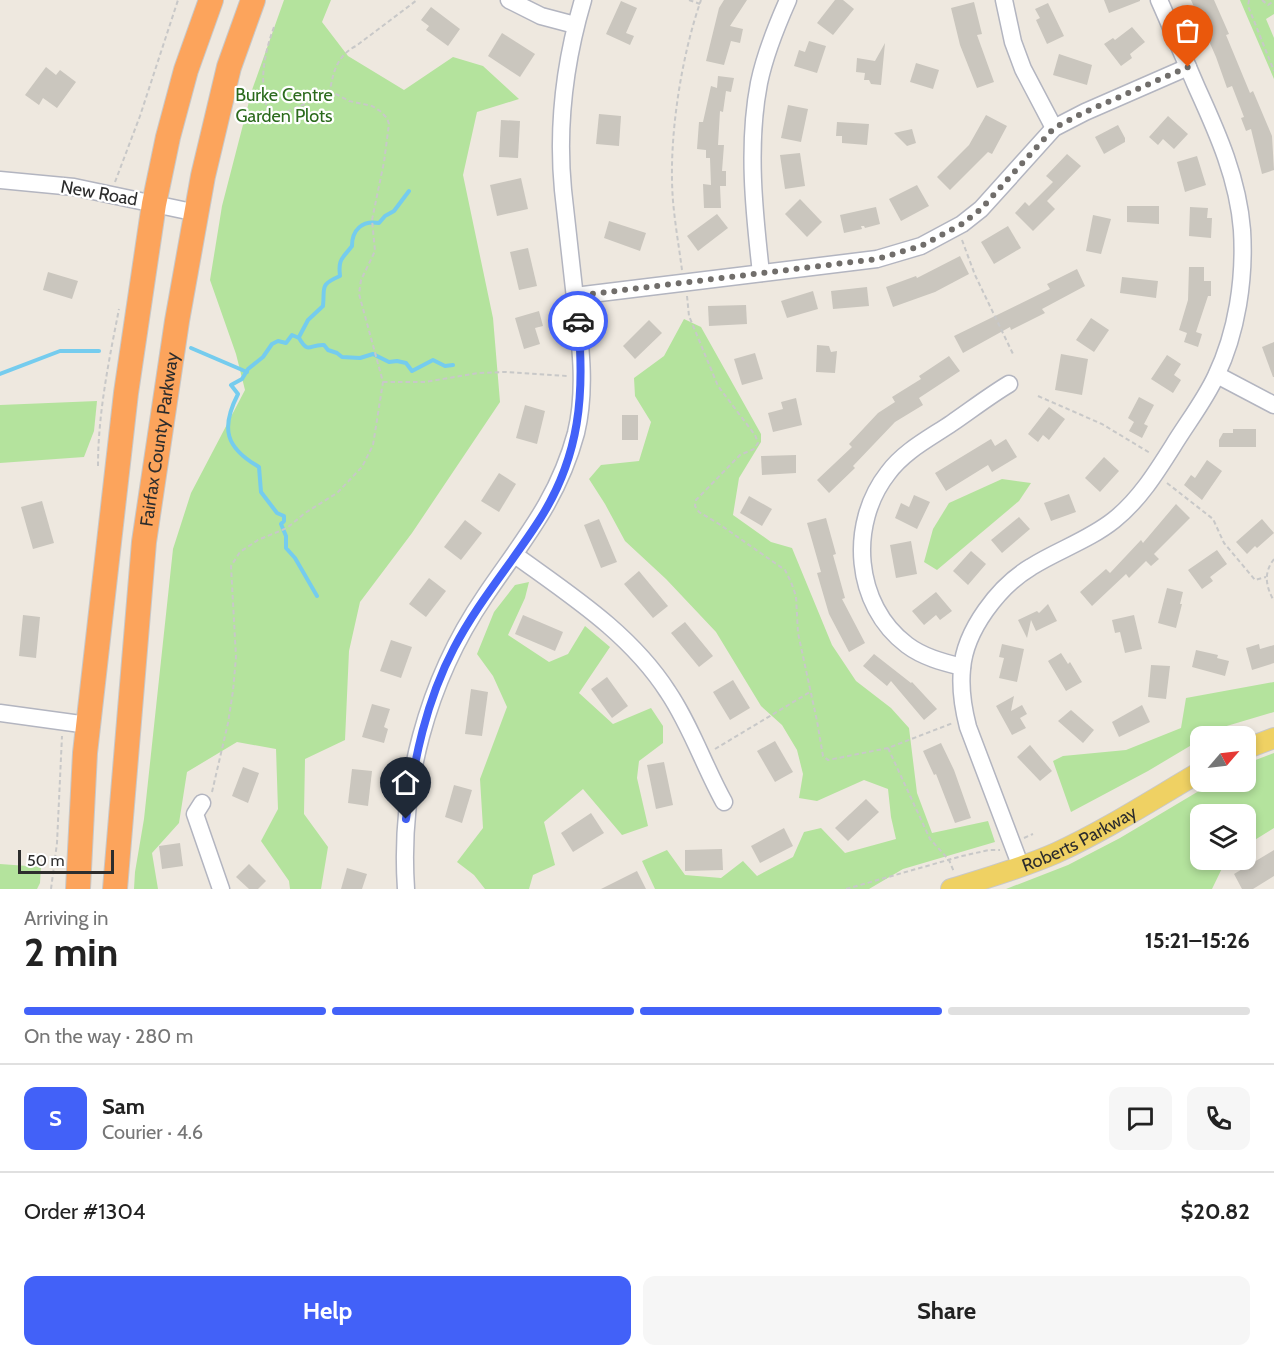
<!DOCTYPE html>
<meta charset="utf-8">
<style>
:root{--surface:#fff;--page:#f6f6f6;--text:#222;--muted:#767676;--line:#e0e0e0;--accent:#4261f8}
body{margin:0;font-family:Cabin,sans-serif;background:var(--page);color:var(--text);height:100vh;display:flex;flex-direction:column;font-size:22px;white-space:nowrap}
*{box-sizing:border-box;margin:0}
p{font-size:20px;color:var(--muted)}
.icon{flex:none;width:33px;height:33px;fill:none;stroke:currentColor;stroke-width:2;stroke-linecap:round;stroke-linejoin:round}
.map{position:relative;height:889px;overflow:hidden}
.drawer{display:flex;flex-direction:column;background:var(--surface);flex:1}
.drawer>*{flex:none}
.needle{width:39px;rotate:62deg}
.controls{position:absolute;left:1190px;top:726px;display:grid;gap:12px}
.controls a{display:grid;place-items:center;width:66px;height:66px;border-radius:12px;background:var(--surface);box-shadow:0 3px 9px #0003;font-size:30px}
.scale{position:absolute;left:18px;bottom:15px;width:96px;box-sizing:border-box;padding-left:6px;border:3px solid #2d2d2d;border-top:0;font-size:16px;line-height:21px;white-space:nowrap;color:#2d2d2d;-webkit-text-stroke:4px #fff;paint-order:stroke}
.pin{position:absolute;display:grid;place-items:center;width:51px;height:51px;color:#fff;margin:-62px -26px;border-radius:50% 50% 50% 0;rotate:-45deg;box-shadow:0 0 6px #0007}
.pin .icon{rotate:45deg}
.courier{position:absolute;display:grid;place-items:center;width:60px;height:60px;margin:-30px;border:4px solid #4261f8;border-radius:50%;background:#fff;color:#222;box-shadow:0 2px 8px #0007}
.summary em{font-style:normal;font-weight:700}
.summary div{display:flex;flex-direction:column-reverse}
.summary{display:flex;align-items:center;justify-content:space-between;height:102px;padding:0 24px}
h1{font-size:39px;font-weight:700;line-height:45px}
.bar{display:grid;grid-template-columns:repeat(4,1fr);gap:9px 6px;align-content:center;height:72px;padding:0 24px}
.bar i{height:8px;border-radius:4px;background:var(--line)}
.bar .current{background:var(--accent)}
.bar p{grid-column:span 4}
.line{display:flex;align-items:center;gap:15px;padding:0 24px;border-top:2px solid var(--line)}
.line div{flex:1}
.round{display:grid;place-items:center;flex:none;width:63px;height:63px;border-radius:12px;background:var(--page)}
.primary-button{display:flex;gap:12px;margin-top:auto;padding:12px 24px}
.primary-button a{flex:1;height:69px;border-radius:12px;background:var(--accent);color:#fff;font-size:24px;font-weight:700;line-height:69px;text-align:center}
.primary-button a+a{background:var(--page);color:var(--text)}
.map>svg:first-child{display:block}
</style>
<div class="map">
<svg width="1274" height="889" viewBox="0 0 1274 889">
<rect width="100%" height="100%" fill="#eee8df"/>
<g fill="#b4e39d">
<polygon points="284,0 331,0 322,22 348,56 404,90 453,57 483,66 519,99 477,112 463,175 493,318 500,402 412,533 360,602 349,651 345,740 305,759 304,814 328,847 321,889 290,889 289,881 261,841 278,809 276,749 237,742 187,772 179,823 152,853 158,889 134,889 135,872 144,819 173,549 191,493 245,390 236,354 210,280 222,206 252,90"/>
<polygon points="1240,0 1274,0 1274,14 1266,19 1274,38 1274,79"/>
<polygon points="684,319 701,327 761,434 761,442 739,478 733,515 771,542 792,548 832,645 856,681 891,708 909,728 917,793 932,833 988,821 995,842 903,869 869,889 655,889 642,861 667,850 685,875 721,878 743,861 757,876 793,857 804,832 821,828 845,853 896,839 891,817 888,789 864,780 817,801 799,798 803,774 797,750 782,725 761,706 716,632 666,579 625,541 605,504 589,479 601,465 639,461 651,422 635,396 634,378 664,356"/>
<polygon points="97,401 94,431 84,457 0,463 0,405"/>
<polygon points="1002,479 1031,483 1019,501 937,570 924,562 933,529 949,503"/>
<polygon points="529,582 525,598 508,635 549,662 568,654 585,626 610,647 579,693 613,724 651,708 663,726 663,743 639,761 637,778 648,826 622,835 583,789 544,822 555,865 533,875 529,889 485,889 474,875 457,862 483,828 480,779 507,707 493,676 477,654 494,612 515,585"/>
<polygon points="1274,682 1274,712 1220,728 1206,736 1200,736 1200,740 1148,771 1071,812 1053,761 1063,756 1126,750 1181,728 1186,698"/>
<polygon points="1274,753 1274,828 1245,846 1245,814 1200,814 1200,860 1226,860 1212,889 1006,889 1068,865 1120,838 1214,782 1245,782 1245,764"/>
<polygon points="0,864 41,867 40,883 37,889 0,889"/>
</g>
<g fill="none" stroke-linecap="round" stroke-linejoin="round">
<g stroke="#75ccee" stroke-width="4">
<path d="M 299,337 L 308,320 L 323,306 C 325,287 319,285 340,276 C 338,259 342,259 352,246 C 352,230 362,220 379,223 L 385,216 L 394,211 L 409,191"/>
<polyline points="191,348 247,372"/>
<polyline points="0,374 60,351 99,351"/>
<path d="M 317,596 L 295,558 L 286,548 L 286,536 L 281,524 L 284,521 L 284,516 L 277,513 L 261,492 L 259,467 C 226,448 220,429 238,394 L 231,385 L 242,379 L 248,369 L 263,357 L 272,344 L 278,341 L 286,343 L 292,335 L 299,338 C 309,355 309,344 324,345 L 328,350 L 337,353 L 342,357 L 360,358 L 373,354 L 389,362 L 397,361 L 406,363 L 412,371 L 433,360 L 445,366 L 453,365"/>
</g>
</g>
<g fill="#cac6be">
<polygon points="724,0 747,0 730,26 743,29 740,43 731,41 724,65 706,61 719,8"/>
<polygon points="835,0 843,0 854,9 833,35 817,23"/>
<polygon points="1104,0 1140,0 1140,1 1109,13"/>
<polygon points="1191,0 1214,0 1229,34 1226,35 1250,93 1253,91 1272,136 1274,170 1262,174 1251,129 1246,131 1241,118 1244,117 1232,86 1227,88 1216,57"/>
<polygon points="621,1 637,8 626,33 634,36 630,45 606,34"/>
<polygon points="974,2 982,34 977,35 994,82 977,88 960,45 951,8"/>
<polygon points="1048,3 1064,36 1047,44 1036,20 1040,18 1035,9"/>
<polygon points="431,7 460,29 448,46 426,30 429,26 421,20"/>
<polygon points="1132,27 1145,42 1130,54 1132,58 1121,66 1104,44 1113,38 1115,40"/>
<polygon points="502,33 535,54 520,77 488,56"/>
<polygon points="809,41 826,46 817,73 794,66 799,50 805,52"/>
<polygon points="885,43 881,85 871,84 869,80 864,80 865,73 856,72 857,58 875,61"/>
<polygon points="1059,54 1092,65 1087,85 1053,75"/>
<polygon points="916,63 939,70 933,89 910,82"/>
<polygon points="46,67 56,75 60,70 76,82 57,108 43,98 39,105 25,95"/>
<polygon points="718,76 734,78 731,92 726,91 723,112 720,111 718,145 724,145 722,171 726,171 726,186 720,186 721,208 704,208 703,184 711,185 710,158 706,158 706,150 697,149 699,122 703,122 711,86 717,88"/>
<polygon points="788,105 808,109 801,142 781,138"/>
<polygon points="599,114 621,116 619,146 596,144"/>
<polygon points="986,115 1007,126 992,154 988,152 950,190 937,177 969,145"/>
<polygon points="1168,116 1188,134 1174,149 1163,139 1158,145 1149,137"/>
<polygon points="501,120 520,121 518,158 499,157"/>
<polygon points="837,122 869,124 867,145 842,143 842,136 836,136"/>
<polygon points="1118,125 1125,138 1125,142 1104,154 1095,137"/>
<polygon points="912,129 916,143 907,146 894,133"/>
<polygon points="800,153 805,186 785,189 780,155"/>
<polygon points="1067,154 1081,166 1047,201 1055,209 1033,231 1015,213 1025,202 1029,206 1053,182 1046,176"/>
<polygon points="1197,156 1206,185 1185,192 1177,162"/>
<polygon points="521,178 528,209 497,216 490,185"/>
<polygon points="917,185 929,206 901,221 889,199"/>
<polygon points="800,199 822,222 807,237 785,214"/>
<polygon points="1127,206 1159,206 1159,224 1127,222"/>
<polygon points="876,207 880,224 865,228 864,226 861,226 862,229 844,233 840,215"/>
<polygon points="1190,207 1208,208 1207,218 1212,218 1211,238 1189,236"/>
<polygon points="717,214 728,228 698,251 687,236"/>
<polygon points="1093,215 1111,219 1101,254 1086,251"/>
<polygon points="609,221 646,233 640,251 604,238"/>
<polygon points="1008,226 1021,248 994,264 981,242"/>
<polygon points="528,248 537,286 519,290 510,252"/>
<polygon points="960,256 969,274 935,292 893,307 886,287 916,276 917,278"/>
<polygon points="1189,267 1204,267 1204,281 1211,281 1211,296 1208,296 1196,332 1202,334 1198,347 1184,342 1187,333 1179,330 1188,300"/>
<polygon points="1077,269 1085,286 1042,309 1045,313 1011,330 1010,327 963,353 954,336 1050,289 1047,284"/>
<polygon points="48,272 78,281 72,299 43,290"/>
<polygon points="1122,277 1158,281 1156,298 1120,293"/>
<polygon points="867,287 869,306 833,309 831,291"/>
<polygon points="813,291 818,309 787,318 781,301"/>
<polygon points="746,305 747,324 709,326 708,306"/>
<polygon points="539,311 543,326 535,328 540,344 524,349 515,318"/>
<polygon points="1091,318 1109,330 1094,352 1076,340"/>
<polygon points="649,320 662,333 635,359 623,346"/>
<polygon points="1274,342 1274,377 1273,377 1262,347"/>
<polygon points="817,345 829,346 831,352 837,351 835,373 816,372"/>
<polygon points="755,353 763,379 742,385 734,359"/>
<polygon points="1061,354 1088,359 1082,395 1055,390"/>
<polygon points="1167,355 1181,364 1174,375 1181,380 1173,393 1151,379"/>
<polygon points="949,356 960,371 919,398 923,405 895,422 853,466 855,468 829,493 817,480 852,447 849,444 878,413 895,402 892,397 921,379 919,376"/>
<polygon points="1139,397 1154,405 1144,424 1148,426 1142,438 1129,431 1134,422 1128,418"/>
<polygon points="796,398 802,425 773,432 768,413 783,409 781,402"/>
<polygon points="525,405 545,411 537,444 516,438"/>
<polygon points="1049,407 1065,419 1049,440 1043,435 1038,442 1028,434"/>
<rect x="622" y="415" width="16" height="25"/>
<polygon points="1233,429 1256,429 1256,447 1219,447 1219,440 1223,433 1233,433"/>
<polygon points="991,439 995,446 1006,439 1017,457 992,472 988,465 946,491 935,473"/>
<polygon points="796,455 796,473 762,475 761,456"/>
<polygon points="1104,457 1119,471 1100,492 1085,478"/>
<polygon points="1207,460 1222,471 1202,500 1184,485 1191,475 1195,478"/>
<polygon points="499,473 516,484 499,512 481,501"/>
<polygon points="1069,494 1076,512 1051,521 1044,503"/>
<polygon points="914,495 930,502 917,529 895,518 901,503 909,507"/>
<polygon points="749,496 772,509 762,526 740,513"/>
<polygon points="42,501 54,543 33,549 21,507"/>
<polygon points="1176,504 1190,518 1154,554 1159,559 1151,566 1146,561 1129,578 1126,574 1092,606 1080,592 1106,569 1110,573 1141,540 1143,543"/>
<polygon points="1019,517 1030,529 1002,553 991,540"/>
<polygon points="826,518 836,554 833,555 845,598 842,599 865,643 849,652 829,614 817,573 821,572 807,523"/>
<polygon points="599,519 617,562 601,568 584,525"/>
<polygon points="1262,519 1274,533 1257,548 1255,546 1247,554 1236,542"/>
<polygon points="465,520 482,533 461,560 444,547"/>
<polygon points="911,541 917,574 896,578 890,545"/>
<polygon points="1217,550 1227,564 1210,577 1213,581 1202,589 1188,570"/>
<polygon points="971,551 986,564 968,585 953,571"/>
<polygon points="639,571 668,606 653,618 624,584"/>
<polygon points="429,578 446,591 426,617 409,604"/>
<polygon points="1167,588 1183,592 1180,604 1182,604 1176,628 1158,623"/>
<polygon points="936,592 952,611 940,620 936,615 924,625 912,611"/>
<polygon points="1048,604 1057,621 1036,631 1031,620 1027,638 1018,620 1037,611 1039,613"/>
<polygon points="23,615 40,617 36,658 19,656"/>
<polygon points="523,615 563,632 555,651 515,634"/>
<polygon points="1134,615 1142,649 1125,653 1120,632 1115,633 1112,620"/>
<polygon points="685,622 713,656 699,667 671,633"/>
<polygon points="391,640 412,647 401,678 380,671"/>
<polygon points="1002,644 1024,649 1017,682 999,678 1004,658 999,657"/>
<polygon points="1259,644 1260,649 1274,645 1274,663 1252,670 1246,648"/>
<polygon points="1196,650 1218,655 1217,658 1229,661 1225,676 1192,667"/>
<polygon points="1061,653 1068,664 1070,662 1082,682 1066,691 1048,661"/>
<polygon points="874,654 911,683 912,682 937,709 924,720 891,681 887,686 863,666"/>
<polygon points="1151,665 1170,666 1166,699 1148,697"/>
<polygon points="607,677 628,706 612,718 591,689"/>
<polygon points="733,680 750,708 730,720 713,692"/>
<polygon points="471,689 488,692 482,736 465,734"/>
<polygon points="1014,696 1011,711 1022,705 1027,714 1020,718 1026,728 1012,735 996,706"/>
<polygon points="372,704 390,709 384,727 388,729 384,743 362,737"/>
<polygon points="1142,705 1150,722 1119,737 1112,722"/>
<polygon points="1071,710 1094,730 1083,743 1058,721"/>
<polygon points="775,741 793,772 775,782 757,751"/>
<polygon points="941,743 954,770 971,818 955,823 936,774 934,775 923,751"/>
<polygon points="1030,745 1052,771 1040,781 1017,757"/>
<polygon points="664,762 673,805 656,809 647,765"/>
<polygon points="243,767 259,773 248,803 232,796"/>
<polygon points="352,769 372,771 368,806 348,803"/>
<polygon points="454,785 472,790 462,823 445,817"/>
<polygon points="866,799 879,812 848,841 835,828"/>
<polygon points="591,813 604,833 573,852 561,833"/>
<polygon points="784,828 793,846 760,863 751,846"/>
<polygon points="180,843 183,866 162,869 159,846"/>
<polygon points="722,849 723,870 685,871 685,850"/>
<polygon points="1274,850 1274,876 1253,889 1242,889 1234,874"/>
<polygon points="249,864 266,881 258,889 249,889 236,877"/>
<polygon points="347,868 367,874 362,889 341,889"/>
<polygon points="637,871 646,889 601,889"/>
</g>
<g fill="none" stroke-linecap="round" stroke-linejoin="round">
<g stroke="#b3b5c0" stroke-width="19">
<g id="minor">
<polyline points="509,0 541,16 575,25"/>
<polyline points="1004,0 1013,42 1023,69 1054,128"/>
<polyline points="0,180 74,187 197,213"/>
<path d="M 761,273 C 754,211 747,145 759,83 C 765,54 776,27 788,0"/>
<polyline points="575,296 877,259 921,246 962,224 981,209 1054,128 1085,112 1188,67"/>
<polyline points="1217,375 1274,405"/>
<path d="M 515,555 C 570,595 630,633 668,692 C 691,726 704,766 724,802"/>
<path d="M 962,667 C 942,662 923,657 907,645 C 854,605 848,524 888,473 C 904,451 930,438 952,423 C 971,410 989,396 1009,384"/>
<polyline points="0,713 88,725"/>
<polyline points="202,803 195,814 221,889"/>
<path d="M 1021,867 L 968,727 C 963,708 960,689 962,669 C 965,630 999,586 1031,567 C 1058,550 1089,540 1114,520 C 1139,500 1156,473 1173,446 C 1187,423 1205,400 1216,376 C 1237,332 1245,279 1242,230 C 1238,179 1218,134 1197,88 C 1184,58 1172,29 1159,0"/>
<path d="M 406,889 C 399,786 427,681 485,596 C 523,540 558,500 576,433 C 586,392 581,348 576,307 C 572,268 567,229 563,190 C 557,127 565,61 583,0"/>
</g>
</g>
<g stroke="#c8c8c8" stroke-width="22">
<g id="major">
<polyline points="1245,749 1274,738"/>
<path id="s1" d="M 951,889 C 987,878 1022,868 1056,853 C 1106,830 1152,800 1200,772"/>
</g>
</g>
<g stroke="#c8c8c8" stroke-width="26">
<g id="highway">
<polyline points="78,889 85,753 126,393 154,204 168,137 186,70 211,0"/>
<path id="s2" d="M 115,889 L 144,542 L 177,321 L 203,176 L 229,67 L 253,0"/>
</g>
</g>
<g stroke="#c8c8c8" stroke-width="2" stroke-dasharray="4.5 3" stroke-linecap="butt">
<polyline points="689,0 700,4"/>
<polyline points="1249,0 1248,6 1274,71"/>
<polyline points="1262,0 1268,5 1274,1"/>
<path d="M 274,27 C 262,60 259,85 270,119 L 314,100 L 330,91"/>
<polyline points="115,182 140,116 178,0"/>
<polyline points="962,240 975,275 1013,354"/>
<path d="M 682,270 C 679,247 675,224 673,201 C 668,140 681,57 701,0"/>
<polyline points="687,296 689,316 718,386 755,435 758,443 754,449 740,455 696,500 695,506 699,512 719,524 785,570 791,582 796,596 798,633 817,721 823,756 828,760 888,748 953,723"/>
<polyline points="383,382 425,382 478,373 505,372 568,376"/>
<polyline points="1038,396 1102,424 1150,453"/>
<path d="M 98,466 C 98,413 109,360 119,309"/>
<polyline points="1167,483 1213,519 1224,543 1255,580 1266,577"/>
<path d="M 1274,559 C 1263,573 1266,587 1274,601"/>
<polyline points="888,748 930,839 949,860 954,872"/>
<polyline points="715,749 810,692"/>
<path d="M 212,792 L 228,723 L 233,691 L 236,657 L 231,566 L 240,552 L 258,540 L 287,528 L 305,513 L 337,493 L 362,467 L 373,445 L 383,382 L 359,294 L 361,280 L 375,251 L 372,220 L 384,162 L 389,124 L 387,118 L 380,111 L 372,106 L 349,101 L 330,91 C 333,71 338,55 356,46 L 417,0"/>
<polyline points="1024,838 1033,834"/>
<polyline points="51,889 57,843 62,736"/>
<polyline points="846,889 962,856 989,850 1000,850"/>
</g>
<use href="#minor" stroke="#fff" stroke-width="16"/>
<use href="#major" stroke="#efd163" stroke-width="20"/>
<use href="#highway" stroke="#fca45c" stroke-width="24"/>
</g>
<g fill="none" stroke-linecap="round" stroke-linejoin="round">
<polyline stroke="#716e6b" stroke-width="6" stroke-dasharray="0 10.8" points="578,321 575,296 877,259 921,246 962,224 981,209 1054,128 1085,112 1188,67"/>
<path stroke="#4261f8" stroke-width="8" d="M 406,819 C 414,760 426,701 454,648 C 478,602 512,563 540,519 C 580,456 585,394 578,321"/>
</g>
<g text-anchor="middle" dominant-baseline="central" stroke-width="4.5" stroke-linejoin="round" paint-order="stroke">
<g font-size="18" fill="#2b6a1c" stroke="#fff">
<text x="284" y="95">Burke Centre<tspan x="284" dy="21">Garden Plots</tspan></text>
</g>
<g font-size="18" fill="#2d2d2d" stroke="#fff">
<text transform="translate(99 193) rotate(10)">New Road</text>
<text stroke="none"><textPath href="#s2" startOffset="452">Fairfax County Parkway</textPath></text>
<text stroke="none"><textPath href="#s1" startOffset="138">Roberts Parkway</textPath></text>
</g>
</g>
</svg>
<div class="controls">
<a><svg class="needle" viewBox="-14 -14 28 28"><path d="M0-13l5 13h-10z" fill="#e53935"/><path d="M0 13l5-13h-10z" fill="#767676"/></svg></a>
<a><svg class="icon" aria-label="layers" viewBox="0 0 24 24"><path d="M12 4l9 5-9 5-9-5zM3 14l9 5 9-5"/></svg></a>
</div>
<div class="scale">50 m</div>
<div class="pin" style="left:1188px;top:67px;background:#ea580c"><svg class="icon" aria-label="bag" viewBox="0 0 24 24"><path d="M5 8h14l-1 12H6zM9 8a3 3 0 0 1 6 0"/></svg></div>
<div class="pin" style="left:406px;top:819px;background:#1f2937"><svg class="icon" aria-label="home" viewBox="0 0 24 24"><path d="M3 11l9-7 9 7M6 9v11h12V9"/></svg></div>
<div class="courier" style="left:578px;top:321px"><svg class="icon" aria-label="car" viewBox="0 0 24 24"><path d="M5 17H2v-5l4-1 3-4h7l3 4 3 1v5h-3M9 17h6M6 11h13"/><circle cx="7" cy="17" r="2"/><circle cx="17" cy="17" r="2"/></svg></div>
</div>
<section class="drawer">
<div class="summary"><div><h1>2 min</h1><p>Arriving in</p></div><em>15:21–15:26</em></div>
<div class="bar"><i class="current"></i><i class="current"></i><i class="current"></i><i></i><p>On the way · 280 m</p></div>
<div class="line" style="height:108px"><b class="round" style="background:var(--accent);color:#fff">S</b><div><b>Sam</b><p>Courier · 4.6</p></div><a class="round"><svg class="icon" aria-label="chat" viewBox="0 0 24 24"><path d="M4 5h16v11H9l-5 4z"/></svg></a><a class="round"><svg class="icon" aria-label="phone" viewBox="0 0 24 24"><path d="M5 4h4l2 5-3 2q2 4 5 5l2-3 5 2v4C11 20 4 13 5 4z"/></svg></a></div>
<div class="line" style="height:78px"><div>Order #1304</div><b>$20.82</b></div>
<div class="primary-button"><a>Help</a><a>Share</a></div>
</section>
